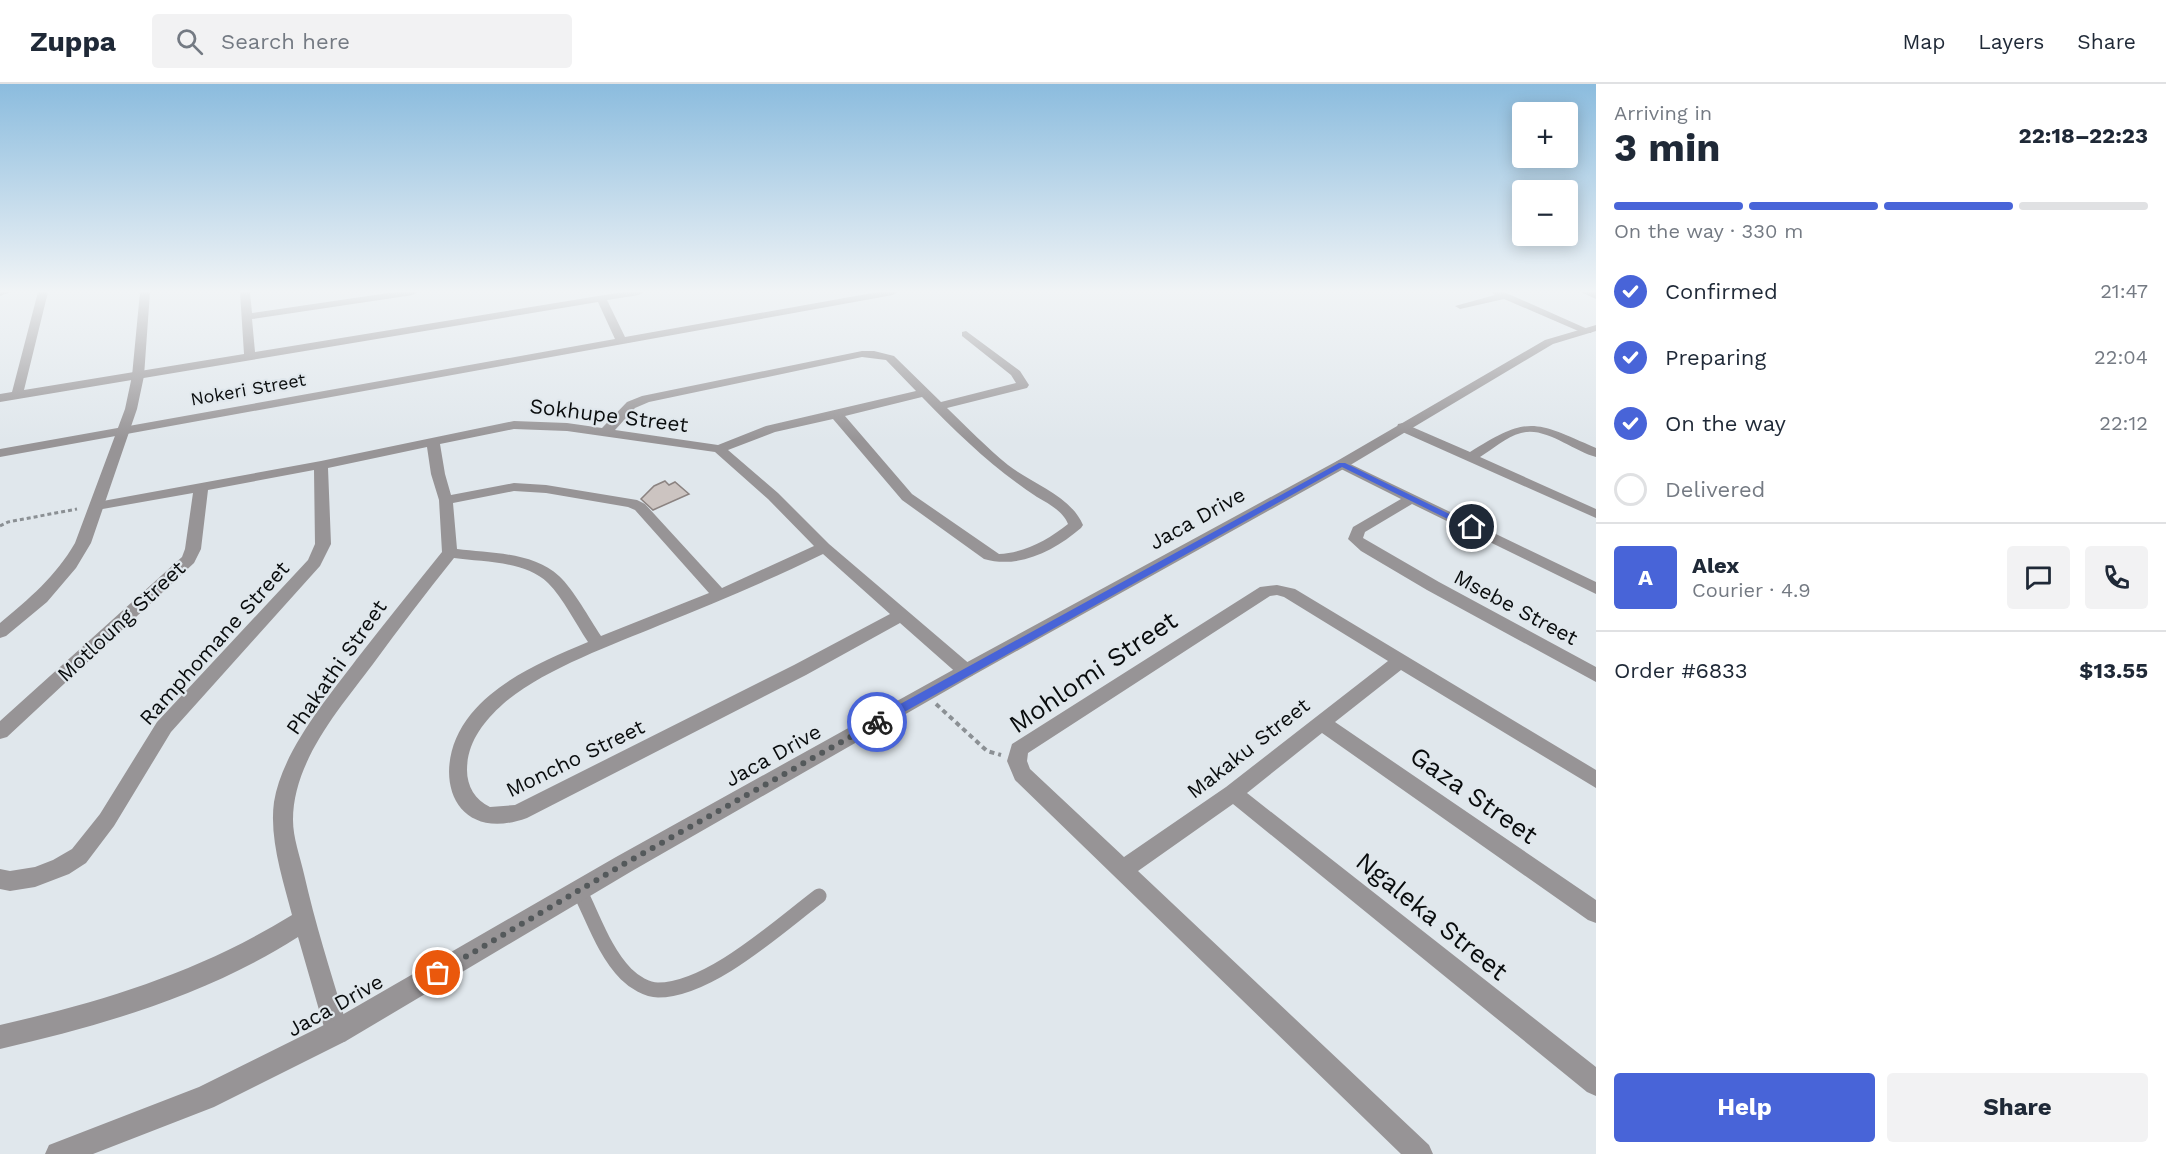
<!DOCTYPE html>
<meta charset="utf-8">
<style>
:root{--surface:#fff;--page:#f2f2f3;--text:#1f2937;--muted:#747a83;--line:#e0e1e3;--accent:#4864d8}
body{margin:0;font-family:"Work Sans",sans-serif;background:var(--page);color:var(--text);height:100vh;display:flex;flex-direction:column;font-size:22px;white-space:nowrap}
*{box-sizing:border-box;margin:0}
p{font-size:20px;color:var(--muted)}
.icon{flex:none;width:33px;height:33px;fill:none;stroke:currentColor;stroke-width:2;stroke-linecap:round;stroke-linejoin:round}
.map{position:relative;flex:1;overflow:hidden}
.side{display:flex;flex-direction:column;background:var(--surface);width:570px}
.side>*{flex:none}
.fabs{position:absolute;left:1512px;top:18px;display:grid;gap:12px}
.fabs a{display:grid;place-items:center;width:66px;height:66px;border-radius:6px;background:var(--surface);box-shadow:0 3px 15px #0003;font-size:30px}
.pin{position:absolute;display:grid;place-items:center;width:51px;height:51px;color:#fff;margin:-26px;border:3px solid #fff;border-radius:50%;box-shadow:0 2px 6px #0007}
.courier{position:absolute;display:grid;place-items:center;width:60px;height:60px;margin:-30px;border:4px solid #4864d8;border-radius:50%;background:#fff;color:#222;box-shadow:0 2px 8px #0007}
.headline em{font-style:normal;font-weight:700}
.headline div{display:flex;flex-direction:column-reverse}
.headline{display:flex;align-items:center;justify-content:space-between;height:102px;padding:0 18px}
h1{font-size:39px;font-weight:700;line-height:45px}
.bar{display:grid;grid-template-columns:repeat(4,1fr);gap:9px 6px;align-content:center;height:72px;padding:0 18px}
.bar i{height:8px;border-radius:4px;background:var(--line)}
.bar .current{background:var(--accent)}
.bar p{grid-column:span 4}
.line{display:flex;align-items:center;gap:15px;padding:0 18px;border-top:2px solid var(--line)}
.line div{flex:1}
.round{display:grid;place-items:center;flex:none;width:63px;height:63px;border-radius:6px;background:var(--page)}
ol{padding:0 18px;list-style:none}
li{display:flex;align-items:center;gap:18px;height:66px}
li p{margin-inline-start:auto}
li .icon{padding:6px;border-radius:50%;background:var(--accent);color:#fff;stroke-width:4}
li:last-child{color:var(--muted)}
li i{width:33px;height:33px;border:3px solid var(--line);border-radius:50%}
.button{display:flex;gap:12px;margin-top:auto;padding:12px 18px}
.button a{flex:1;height:69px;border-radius:6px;background:var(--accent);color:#fff;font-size:24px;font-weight:700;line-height:69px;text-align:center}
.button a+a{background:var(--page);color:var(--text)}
header{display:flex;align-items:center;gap:36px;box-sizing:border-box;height:84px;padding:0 30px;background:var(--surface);border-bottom:2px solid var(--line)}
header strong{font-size:28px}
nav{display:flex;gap:33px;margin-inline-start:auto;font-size:21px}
.search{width:420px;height:54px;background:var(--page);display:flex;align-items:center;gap:15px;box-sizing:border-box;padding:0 21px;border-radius:6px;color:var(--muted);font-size:22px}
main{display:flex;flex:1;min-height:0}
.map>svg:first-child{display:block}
</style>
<header>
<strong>Zuppa</strong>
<div class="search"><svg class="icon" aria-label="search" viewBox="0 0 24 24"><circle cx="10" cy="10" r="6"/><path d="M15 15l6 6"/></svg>Search here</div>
<nav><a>Map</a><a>Layers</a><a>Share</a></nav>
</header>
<main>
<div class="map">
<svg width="1596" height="1070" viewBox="0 0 1596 1070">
<rect width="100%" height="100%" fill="#e0e7ec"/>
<polygon fill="#ccc4c1" stroke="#8b8381" stroke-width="1.5" points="665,397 669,401 675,398 689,410 653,426 641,415 654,402"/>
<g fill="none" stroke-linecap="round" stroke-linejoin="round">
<polyline stroke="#8b9094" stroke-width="3" stroke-dasharray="4 3" stroke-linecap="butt" points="0,442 8,438 77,425"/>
<polyline stroke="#8b9094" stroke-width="4" stroke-dasharray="5 4" stroke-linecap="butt" points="936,620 987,667 1001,671"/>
<path stroke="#979496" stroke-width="15" d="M 579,806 C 593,833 604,868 626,890 C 634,898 647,906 658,906 C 710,906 779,842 819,812"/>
<g fill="#979496" fill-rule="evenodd">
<polygon points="0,208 11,208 0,212"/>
<polygon points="38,208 48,208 24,306 244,270 240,208 250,208 252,229 395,208 418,208 413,211 252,235 255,268 623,208 644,208 639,211 607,216 625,253 878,208 898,208 893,211 0,373 0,365 615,255 598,218 0,318 0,310 12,308"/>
<polygon points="1491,208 1504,208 1592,247 1591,249 1583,249 1504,215 1460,225 1455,222 1495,211"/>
<polygon points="1581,208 1596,208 1596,215"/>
<path d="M 966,247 L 1020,287 L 1029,301 L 1027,304 L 947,324 C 967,343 986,363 1008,381 C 1032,400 1070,411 1083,441 L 1081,444 C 1054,467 1019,485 984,475 L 902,416 L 833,335 L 775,348 L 728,366 L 778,409 L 829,460 L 972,582 L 975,587 L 972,592 L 966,593 L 960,592 L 900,539 L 806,591 L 527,734 C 449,762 428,682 471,630 C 500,595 547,575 588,558 C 576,540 563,514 548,499 C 525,477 484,478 454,474 C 426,509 399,544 373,580 C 340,624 293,677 293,736 C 293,754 300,772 304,790 C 316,843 333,896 349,948 L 346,957 L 337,960 L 328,957 L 298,853 C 207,911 104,941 0,965 L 0,941 C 105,917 199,888 292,831 C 283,796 269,755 274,718 C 282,668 326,616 356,576 C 384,540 413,504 442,468 L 439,416 L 431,390 L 427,363 L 328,384 L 331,460 L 320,482 L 171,648 L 114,742 L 86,779 L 69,790 L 35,803 L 10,807 L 0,805 L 0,785 L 10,787 L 35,783 L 53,776 L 72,765 L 100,730 L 157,638 L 308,476 L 315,460 L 314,386 L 208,406 L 201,465 L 194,479 L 7,653 L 0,655 L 0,637 L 182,473 L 185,465 L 193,409 L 97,426 L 92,425 L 90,422 L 92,419 L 321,377 L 514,337 L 567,339 L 602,344 L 627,318 L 642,312 L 862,267 L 874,267 L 894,272 L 941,318 L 1016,299 L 1011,291 L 962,252 L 962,248 ZM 862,273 L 886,276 L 916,307 L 766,342 L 718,361 L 615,346 L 635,324 L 649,318 ZM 922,313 C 960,352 992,383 1037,413 C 1049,420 1063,427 1068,440 C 1048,456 1024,469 999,470 L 912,410 L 845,332 ZM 514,345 L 567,347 L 715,368 L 768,415 L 814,462 L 722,504 L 645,420 L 637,416 L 546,401 L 514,399 L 451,411 L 445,390 L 440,360 ZM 514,407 L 546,409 L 628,423 L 635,426 L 709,509 L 601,552 C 589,534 574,506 559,492 C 533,468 489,469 457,465 L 453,419 ZM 823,470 L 890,530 L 794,581 L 515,721 L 490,723 C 475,716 467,702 467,686 C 467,659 483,638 503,620 C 542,586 612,561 660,541 C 715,519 770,496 823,470 Z"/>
<path d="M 1403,339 L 1470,368 C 1529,331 1534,337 1596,364 L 1596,373 C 1573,367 1545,342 1521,349 C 1506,353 1493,365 1480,373 L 1596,425 L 1596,434 L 1398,346 L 1397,343 L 1398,340 Z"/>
<polygon points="1342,376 1596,498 1596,510 1412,420 1365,448 1363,454 1439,498 1596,583 1596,598 1427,506 1361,467 1348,455 1353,443 1401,415 1337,383 1335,380 1337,377"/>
<path d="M 1277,501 L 1295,505 L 1596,686 L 1596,704 L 1401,586 L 1335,638 L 1596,816 L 1596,839 L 1588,836 L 1322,649 L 1247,709 L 1596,983 L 1596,1012 L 1587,1008 L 1233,720 L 1138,787 L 1429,1061 L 1433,1070 L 1401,1070 L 1015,696 L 1007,677 L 1012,660 L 1260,503 ZM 1277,511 L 1284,513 L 1388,577 L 1226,703 L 1124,773 L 1030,685 L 1027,677 L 1028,669 L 1270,512 Z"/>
</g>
<g fill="#979496" fill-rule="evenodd">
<path d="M 140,208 L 150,208 L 144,292 L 137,325 L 91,459 L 76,484 L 47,518 L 6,552 L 0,554 L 0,539 C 29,515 56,492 75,459 L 125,325 L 132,292 Z"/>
<polygon points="1596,241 1596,247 1553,260 1347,383 972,592 632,787 346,957 214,1023 93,1070 45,1070 49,1061 199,1003 328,939 616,773 960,582 1337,377 1545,256"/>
</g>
</g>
<linearGradient id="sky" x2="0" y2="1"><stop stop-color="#8bbcde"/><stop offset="0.58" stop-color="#f1f4f6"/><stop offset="1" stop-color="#f1f4f6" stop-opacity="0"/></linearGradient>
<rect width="1596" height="357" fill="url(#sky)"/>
<polygon fill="#4864d8" points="1339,379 1345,379 1476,443 1468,445 1342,383 881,641 873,641 873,635"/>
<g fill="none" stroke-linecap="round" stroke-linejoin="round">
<polyline stroke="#54595b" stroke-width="6" stroke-dasharray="0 10.8" points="438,889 624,780 877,638"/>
</g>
<g text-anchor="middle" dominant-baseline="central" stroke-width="4.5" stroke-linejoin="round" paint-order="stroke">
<g font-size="18" fill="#090c0d" stroke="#e0e7ec">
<text transform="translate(248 305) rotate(-10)">Nokeri Street</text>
</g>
<g font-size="21" fill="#090c0d" stroke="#e0e7ec">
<text transform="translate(609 331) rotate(7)">Sokhupe Street</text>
<text transform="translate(1197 434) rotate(-29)">Jaca Drive</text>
<text transform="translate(1516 523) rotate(28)">Msebe Street</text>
<text transform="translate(121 537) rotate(-43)">Motloung Street</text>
<text transform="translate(214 559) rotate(-48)">Ramphomane Street</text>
<text transform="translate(336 583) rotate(-55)">Phakathi Street</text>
<text transform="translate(1248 664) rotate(-38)">Makaku Street</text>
<text transform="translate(773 671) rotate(-29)">Jaca Drive</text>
<text transform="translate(575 674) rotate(-26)">Moncho Street</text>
<text transform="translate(335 921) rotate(-29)">Jaca Drive</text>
</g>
<g font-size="26" fill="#090c0d" stroke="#e0e7ec">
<text transform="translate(1093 588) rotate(-34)">Mohlomi Street</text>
<text transform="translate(1474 711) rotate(35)">Gaza Street</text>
<text transform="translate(1432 832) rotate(39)">Ngaleka Street</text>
</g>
</g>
</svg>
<div class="fabs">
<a>+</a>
<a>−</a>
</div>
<div class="pin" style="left:438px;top:889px;background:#ea580c"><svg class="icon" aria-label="bag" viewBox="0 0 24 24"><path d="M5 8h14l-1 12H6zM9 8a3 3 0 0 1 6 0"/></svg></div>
<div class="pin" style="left:1472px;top:443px;background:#1f2937"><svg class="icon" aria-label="home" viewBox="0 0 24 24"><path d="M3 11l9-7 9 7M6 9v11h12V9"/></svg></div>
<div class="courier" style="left:877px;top:638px"><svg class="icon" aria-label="bike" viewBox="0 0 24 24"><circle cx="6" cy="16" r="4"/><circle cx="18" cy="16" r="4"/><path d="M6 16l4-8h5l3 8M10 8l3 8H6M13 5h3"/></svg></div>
</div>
<section class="side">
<div class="headline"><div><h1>3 min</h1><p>Arriving in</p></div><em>22:18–22:23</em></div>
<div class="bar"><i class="current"></i><i class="current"></i><i class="current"></i><i></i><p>On the way · 330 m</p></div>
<ol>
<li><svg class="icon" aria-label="check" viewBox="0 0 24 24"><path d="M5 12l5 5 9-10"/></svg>Confirmed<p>21:47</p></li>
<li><svg class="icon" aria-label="check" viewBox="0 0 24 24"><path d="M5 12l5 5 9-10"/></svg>Preparing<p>22:04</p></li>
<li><svg class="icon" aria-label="check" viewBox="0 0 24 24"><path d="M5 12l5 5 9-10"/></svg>On the way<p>22:12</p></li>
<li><i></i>Delivered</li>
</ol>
<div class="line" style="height:108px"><b class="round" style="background:var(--accent);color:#fff">A</b><div><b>Alex</b><p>Courier · 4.9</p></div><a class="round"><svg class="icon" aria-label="chat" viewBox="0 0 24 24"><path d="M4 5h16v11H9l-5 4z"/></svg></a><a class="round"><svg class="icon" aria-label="phone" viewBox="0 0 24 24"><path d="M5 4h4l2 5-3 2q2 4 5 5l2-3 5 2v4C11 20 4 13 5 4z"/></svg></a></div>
<div class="line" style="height:78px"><div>Order #6833</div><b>$13.55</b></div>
<div class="button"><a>Help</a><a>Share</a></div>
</section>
</main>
